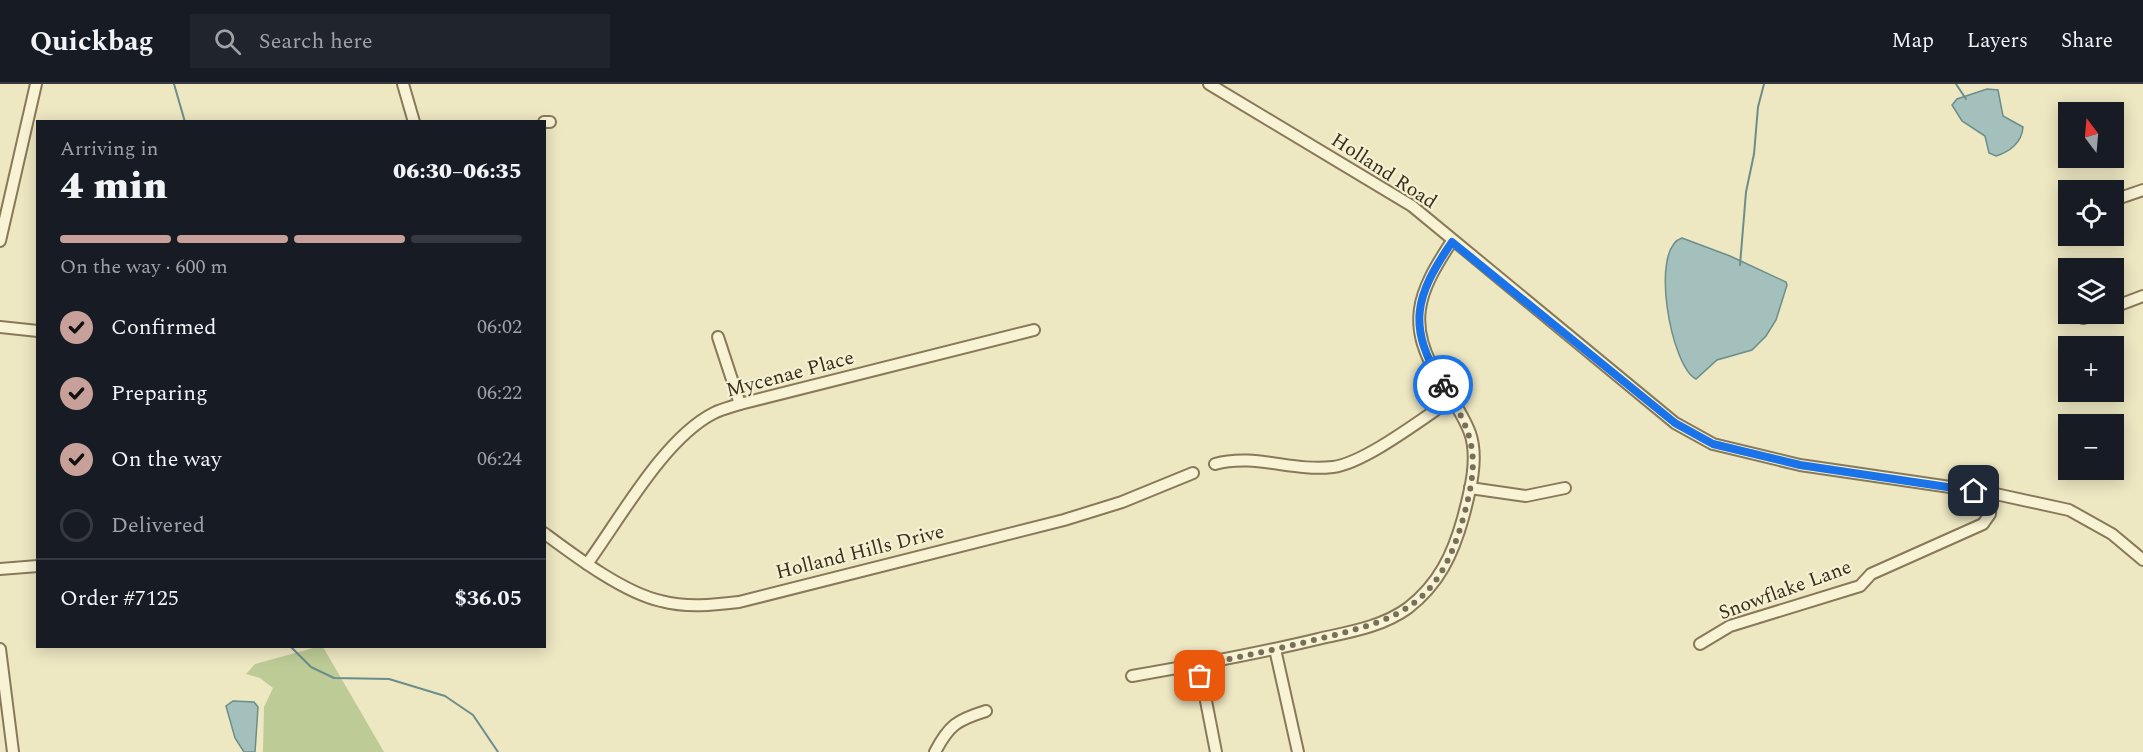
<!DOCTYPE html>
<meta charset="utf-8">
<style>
:root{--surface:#171b24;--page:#20242c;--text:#f1f3f6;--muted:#9ea1a6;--line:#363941;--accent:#c8a09a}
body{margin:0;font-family:Spectral,serif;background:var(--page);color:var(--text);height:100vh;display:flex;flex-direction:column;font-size:22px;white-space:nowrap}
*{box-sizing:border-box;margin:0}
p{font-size:20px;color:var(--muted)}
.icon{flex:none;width:33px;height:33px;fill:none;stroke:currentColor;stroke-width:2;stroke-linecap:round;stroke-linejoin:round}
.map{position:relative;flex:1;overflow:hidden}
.side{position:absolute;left:36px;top:36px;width:510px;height:528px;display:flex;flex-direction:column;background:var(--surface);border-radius:0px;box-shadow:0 3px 15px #0003}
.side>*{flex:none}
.needle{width:39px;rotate:344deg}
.fabs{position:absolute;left:2058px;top:18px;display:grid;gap:12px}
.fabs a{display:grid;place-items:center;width:66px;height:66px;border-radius:0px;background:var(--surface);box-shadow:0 3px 15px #0003;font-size:30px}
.pin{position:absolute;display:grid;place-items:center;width:51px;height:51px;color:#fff;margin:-26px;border-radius:12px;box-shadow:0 3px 9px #0006}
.courier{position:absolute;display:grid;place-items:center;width:60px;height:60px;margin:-30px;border:4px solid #1a73e8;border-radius:50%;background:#fff;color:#222;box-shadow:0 2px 8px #0007}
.summary em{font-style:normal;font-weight:800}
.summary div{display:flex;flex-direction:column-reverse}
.summary{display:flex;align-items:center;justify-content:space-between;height:102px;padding:0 24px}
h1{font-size:39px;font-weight:800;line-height:45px}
.bar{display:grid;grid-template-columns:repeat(4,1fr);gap:9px 6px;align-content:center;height:72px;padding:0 24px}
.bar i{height:8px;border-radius:4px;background:var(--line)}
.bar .current{background:var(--accent)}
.bar p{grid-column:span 4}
.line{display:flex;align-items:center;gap:15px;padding:0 24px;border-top:2px solid var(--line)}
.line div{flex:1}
ol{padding:0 24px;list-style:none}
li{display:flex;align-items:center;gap:18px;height:66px}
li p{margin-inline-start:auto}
li .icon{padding:6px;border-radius:50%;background:var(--accent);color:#111;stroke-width:4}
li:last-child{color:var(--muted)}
li i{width:33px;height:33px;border:3px solid var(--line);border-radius:50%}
header{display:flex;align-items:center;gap:36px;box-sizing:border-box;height:84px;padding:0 30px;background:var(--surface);border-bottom:2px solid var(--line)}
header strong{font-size:28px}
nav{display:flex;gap:33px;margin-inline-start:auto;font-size:21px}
.search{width:420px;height:54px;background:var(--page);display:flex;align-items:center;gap:15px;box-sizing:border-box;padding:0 21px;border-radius:0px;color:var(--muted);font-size:22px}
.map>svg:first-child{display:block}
</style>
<header>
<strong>Quickbag</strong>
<div class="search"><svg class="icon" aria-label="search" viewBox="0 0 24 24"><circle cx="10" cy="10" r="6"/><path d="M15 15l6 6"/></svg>Search here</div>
<nav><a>Map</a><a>Layers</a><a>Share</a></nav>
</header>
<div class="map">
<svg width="2143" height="668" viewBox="0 0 2143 668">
<rect width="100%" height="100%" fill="#ede7c2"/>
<polygon fill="#bdcb96" points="317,563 323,563 384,668 263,668 264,623 273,604 260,594 246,590 255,580"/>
<g fill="#a4c0bc" stroke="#6b8e8b" stroke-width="1.5">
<path d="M 1987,5 L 1998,6 L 2003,32 L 2023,43 C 2022,59 2009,68 1996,72 L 1989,69 L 1985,52 L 1962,37 L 1952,21 L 1957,15 Z"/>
<path d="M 1682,154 L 1730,172 L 1786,198 L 1787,201 L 1776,236 L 1766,252 L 1752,266 L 1717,276 L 1696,295 C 1671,283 1649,164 1682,154 Z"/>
<polygon points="233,617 254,618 258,623 255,668 244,668 235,654 226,622"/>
</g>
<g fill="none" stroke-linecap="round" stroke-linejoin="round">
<g stroke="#6b8e8b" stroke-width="2">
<polyline points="174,0 185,38"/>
<polyline points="1956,0 1966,15"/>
<polyline points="1740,181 1746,108 1754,70 1758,23 1764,0"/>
<polyline points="290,562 311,583 334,594 389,595 445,612 473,631 498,668"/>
</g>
<g stroke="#877959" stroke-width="14">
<g id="minor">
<polyline points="403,0 414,38"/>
<polyline points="1209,0 1412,122 1675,339 1713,360 1800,381 1991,409 2069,426 2112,450 2143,476"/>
<polyline points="544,38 550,38"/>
<polyline points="2114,116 2143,106"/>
<polyline points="0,157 36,0"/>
<polyline points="2114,223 2143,212"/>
<polyline points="2083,234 2095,230"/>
<polyline points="0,243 38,247"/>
<polyline points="718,253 740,320"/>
<path d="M 1215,380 C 1255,369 1292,388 1333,383 C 1365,379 1423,334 1452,315"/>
<polyline points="1470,404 1526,412 1565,404"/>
<path d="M 544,449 C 575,472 624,509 661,517 C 687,524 713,521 739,518 L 1064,436 L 1122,418 L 1193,389"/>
<path d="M 587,480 C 620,435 664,354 714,329 C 722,325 731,323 740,320 L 1034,246"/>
<polyline points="0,485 38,482"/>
<polyline points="1700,560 1730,542 1860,502 1871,490 1983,440 1990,430 1991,409"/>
<polyline points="0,565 13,668"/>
<polyline points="1275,565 1298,668"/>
<polyline points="1199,581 1216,668"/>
<path d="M 1132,592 C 1195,581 1256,570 1318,555 C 1349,548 1382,543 1408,524 C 1439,500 1453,470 1463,434 C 1470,408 1479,374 1470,349 C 1463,330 1451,314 1441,298 C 1405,240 1417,210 1452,157"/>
<path d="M 935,668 C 949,641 957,636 986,627"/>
</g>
</g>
<use href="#minor" stroke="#f8f3d5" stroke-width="10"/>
</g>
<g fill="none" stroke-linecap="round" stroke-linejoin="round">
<path stroke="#776f57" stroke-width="6" stroke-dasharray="0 10.8" d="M 1200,592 L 1198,581 C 1236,574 1273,566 1310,557 C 1398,536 1439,525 1464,431 C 1480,373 1475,351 1443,301"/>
<path stroke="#1a73e8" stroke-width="8" d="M 1443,301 C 1406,242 1415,212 1452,158 L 1675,339 L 1713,360 L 1800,381 L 1974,407"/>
</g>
<g text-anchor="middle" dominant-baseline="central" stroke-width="4.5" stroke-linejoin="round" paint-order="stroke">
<g font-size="20" fill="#372e1d" stroke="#f5f0d1">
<text transform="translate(1384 87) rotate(33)">Holland Road</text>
<text transform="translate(790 290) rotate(-15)">Mycenae Place</text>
<text transform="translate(860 468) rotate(-14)">Holland Hills Drive</text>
<text transform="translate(1785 506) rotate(-20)">Snowflake Lane</text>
</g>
</g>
</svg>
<div class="fabs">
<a><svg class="needle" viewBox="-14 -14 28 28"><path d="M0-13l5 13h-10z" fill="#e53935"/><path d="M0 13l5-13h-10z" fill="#9ea1a6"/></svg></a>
<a><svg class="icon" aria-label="locate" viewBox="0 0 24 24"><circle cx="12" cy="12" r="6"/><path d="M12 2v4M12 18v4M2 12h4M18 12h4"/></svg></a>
<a><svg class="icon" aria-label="layers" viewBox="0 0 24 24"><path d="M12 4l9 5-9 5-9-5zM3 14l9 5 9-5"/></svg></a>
<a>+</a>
<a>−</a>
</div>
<div class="pin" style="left:1200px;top:592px;background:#ea580c"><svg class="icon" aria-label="bag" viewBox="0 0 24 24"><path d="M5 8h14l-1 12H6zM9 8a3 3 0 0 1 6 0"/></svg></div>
<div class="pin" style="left:1974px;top:407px;background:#1f2937"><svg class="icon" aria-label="home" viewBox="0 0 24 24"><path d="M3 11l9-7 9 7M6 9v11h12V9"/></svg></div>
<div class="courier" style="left:1443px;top:301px"><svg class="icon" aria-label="bike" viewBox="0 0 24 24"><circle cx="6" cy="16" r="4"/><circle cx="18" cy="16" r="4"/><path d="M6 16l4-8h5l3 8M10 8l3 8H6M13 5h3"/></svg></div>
<section class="side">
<div class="summary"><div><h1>4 min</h1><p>Arriving in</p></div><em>06:30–06:35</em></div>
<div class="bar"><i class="current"></i><i class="current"></i><i class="current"></i><i></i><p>On the way · 600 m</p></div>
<ol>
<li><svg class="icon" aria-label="check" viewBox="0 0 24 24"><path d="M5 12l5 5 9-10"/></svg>Confirmed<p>06:02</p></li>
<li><svg class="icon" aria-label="check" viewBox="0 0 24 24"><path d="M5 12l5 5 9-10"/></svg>Preparing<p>06:22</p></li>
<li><svg class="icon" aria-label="check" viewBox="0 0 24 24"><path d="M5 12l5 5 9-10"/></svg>On the way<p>06:24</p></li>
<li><i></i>Delivered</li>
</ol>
<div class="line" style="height:78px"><div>Order #7125</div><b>$36.05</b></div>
</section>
</div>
